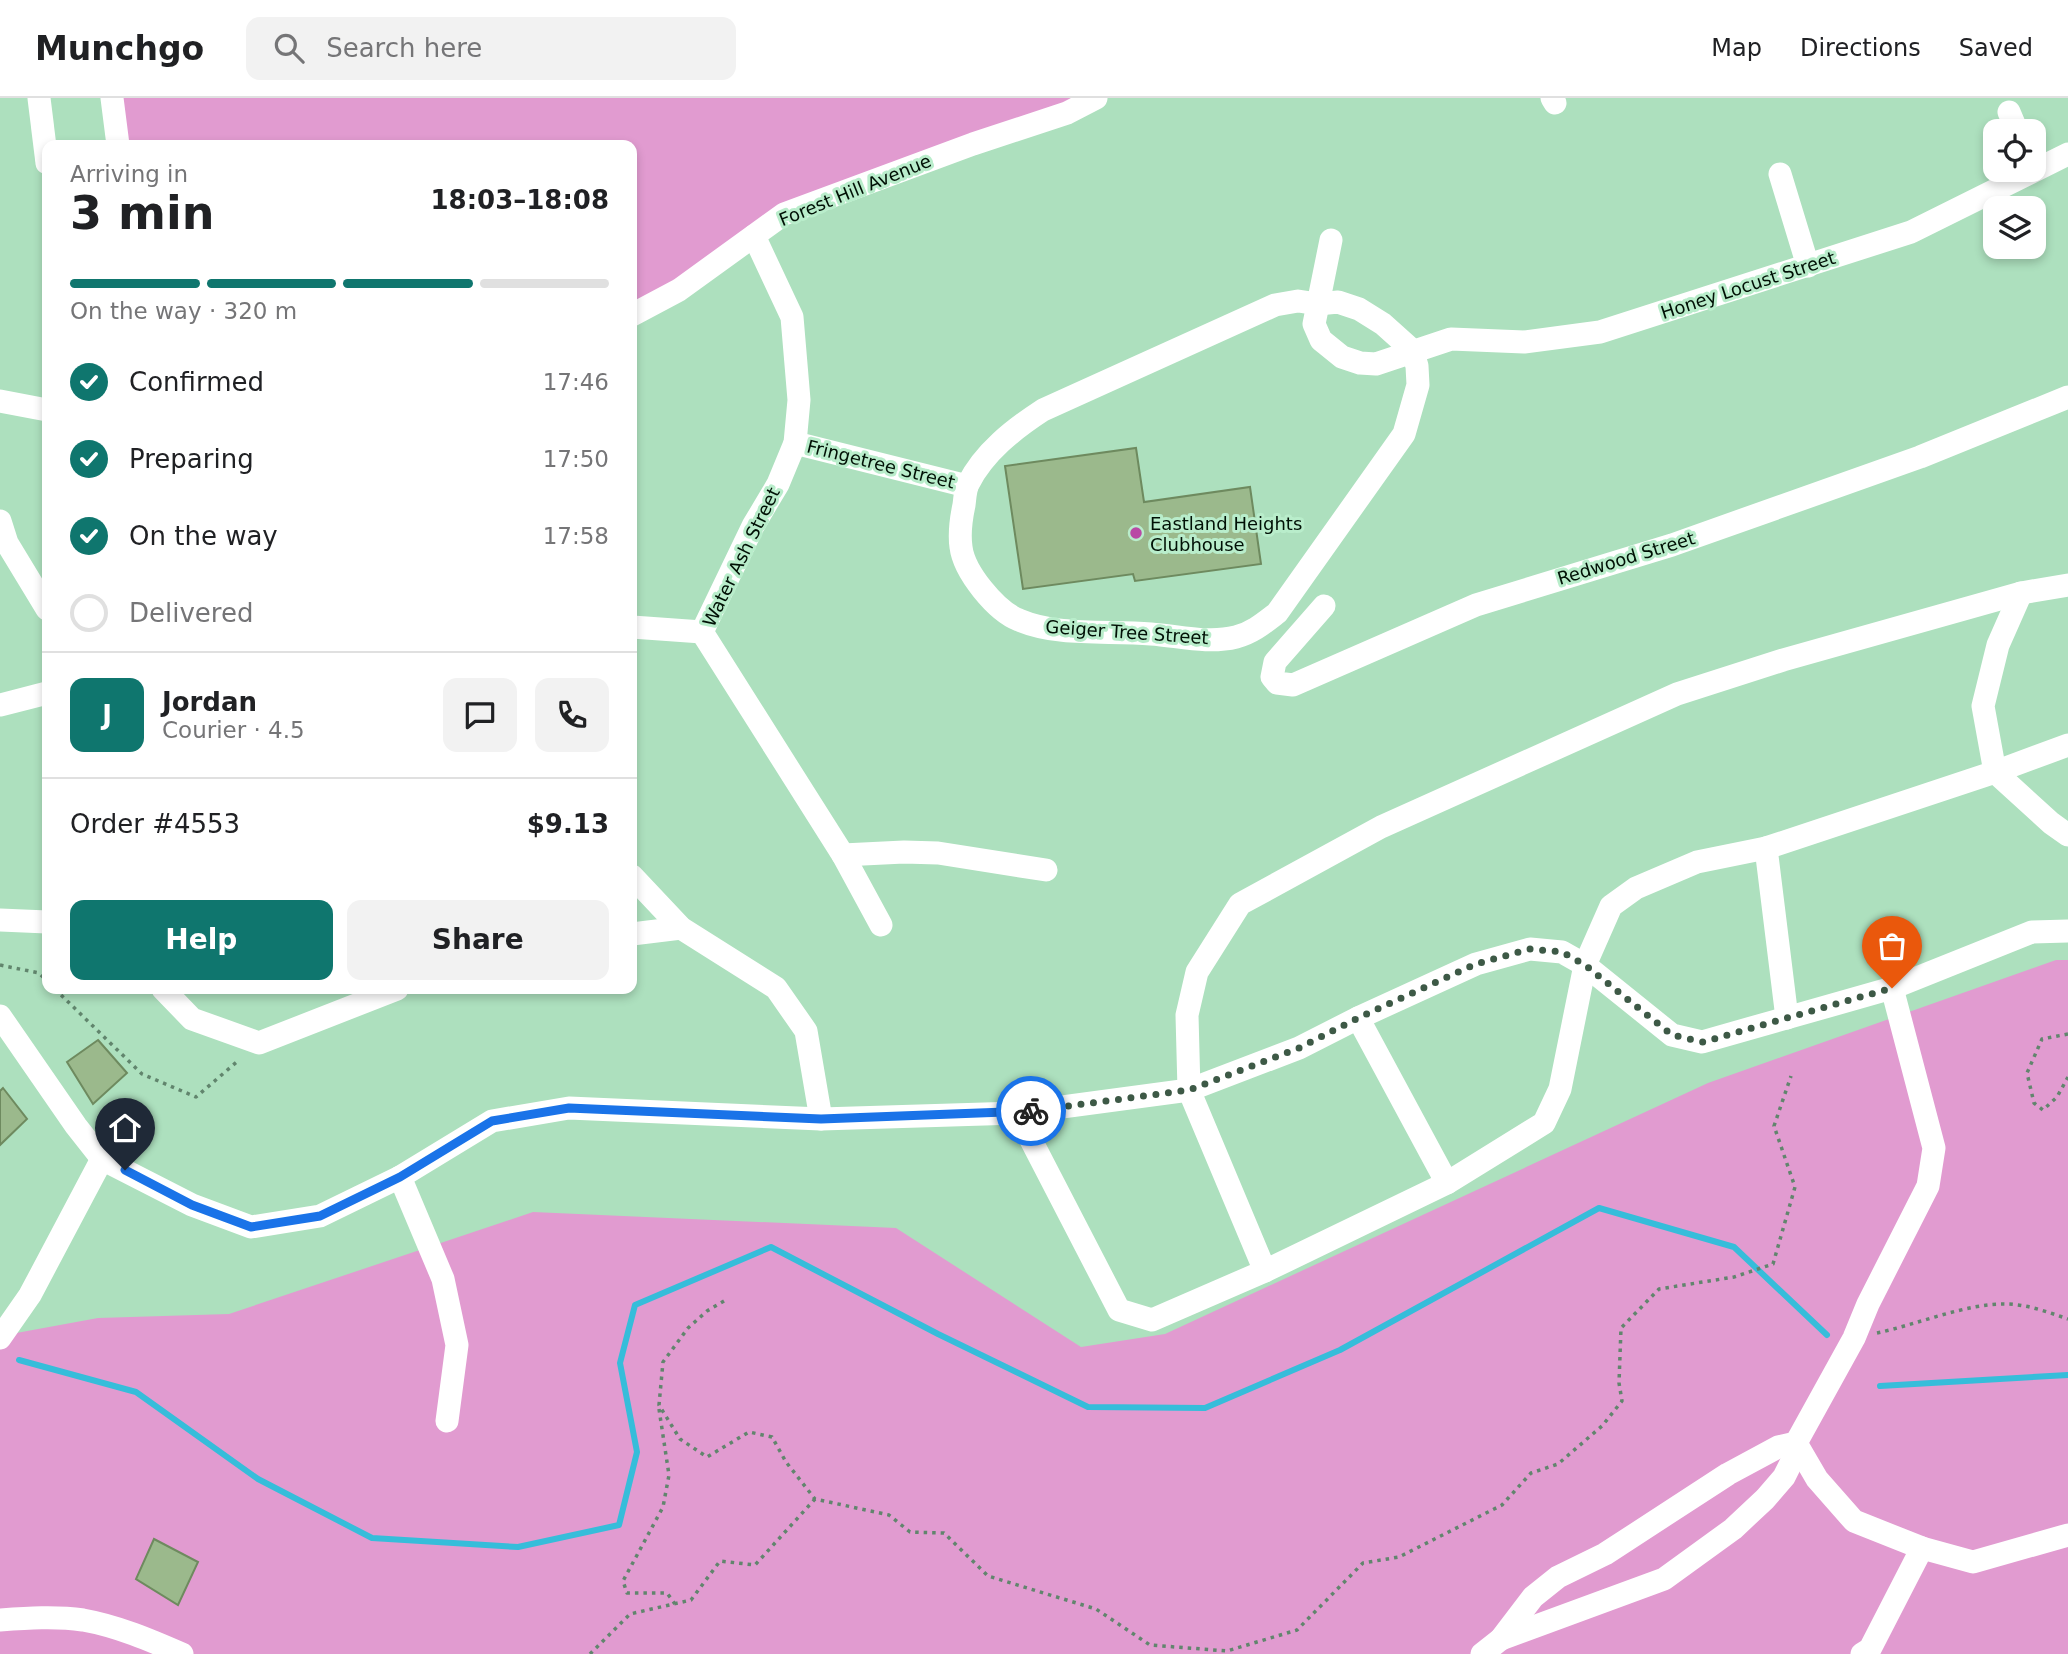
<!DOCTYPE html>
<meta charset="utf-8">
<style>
:root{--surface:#fff;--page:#f2f2f2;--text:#202124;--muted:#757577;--line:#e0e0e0;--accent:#0f766e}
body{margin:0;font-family:"DejaVu Sans",sans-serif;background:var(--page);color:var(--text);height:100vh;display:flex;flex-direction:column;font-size:26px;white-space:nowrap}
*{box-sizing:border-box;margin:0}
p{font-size:23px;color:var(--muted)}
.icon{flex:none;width:38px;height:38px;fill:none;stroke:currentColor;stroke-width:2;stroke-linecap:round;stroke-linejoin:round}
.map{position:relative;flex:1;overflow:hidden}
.panel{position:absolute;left:42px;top:42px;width:595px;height:854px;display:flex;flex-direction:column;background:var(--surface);border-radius:14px;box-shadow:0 4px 10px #0003}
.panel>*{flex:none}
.fabs{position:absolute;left:1983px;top:21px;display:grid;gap:14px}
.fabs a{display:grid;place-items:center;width:63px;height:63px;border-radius:14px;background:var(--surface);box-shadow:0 4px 10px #0003;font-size:35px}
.pin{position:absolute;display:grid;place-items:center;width:60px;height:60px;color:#fff;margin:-72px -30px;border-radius:50% 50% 50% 0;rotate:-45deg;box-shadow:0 0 7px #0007}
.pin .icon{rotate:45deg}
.courier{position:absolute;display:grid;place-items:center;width:70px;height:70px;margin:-35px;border:5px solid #1a73e8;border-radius:50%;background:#fff;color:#222;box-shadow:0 2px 9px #0007}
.overview em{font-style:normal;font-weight:800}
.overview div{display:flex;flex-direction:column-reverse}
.overview{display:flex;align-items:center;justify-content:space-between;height:119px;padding:0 28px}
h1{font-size:46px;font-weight:800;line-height:52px}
.bar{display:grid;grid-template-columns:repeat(4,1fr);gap:10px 7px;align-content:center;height:84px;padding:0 28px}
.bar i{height:9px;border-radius:5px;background:var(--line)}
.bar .on{background:var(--accent)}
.bar p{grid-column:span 4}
.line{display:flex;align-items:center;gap:18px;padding:0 28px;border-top:2px solid var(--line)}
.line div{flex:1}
.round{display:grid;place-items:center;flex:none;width:74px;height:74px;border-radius:14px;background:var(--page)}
ol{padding:0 28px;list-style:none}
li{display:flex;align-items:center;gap:21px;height:77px}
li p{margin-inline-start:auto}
li .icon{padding:7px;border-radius:50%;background:var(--accent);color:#fff;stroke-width:4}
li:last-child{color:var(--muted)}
li i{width:38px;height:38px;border:4px solid var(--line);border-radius:50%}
.cta{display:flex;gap:14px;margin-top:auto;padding:14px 28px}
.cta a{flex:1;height:80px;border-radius:14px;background:var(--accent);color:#fff;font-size:28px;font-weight:800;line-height:80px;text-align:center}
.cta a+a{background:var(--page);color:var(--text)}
header{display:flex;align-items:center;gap:42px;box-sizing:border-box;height:98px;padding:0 35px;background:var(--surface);border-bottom:2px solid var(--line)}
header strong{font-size:33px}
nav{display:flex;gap:38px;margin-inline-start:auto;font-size:24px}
.search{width:490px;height:63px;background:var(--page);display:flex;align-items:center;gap:18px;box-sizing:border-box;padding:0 24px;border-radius:14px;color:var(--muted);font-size:26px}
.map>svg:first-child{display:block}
</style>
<header>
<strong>Munchgo</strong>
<div class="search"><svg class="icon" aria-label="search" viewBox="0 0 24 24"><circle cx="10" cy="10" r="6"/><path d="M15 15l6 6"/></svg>Search here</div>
<nav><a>Map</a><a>Directions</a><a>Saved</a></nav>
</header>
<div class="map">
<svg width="2068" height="1556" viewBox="0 0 2068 1556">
<rect width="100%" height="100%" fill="#ade0be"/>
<g fill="#e19bd0">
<polygon points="112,0 1096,0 784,116 632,217 632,47 118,47"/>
<polygon points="2056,862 2068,862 2068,1556 0,1556 0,1238 98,1220 229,1216 533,1114 896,1130 1081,1249 1165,1236 1708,985"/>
</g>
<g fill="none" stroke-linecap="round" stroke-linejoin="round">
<g stroke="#36bdda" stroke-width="6">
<polyline points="19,1262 136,1294 258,1381 372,1440 518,1449 619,1427 637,1354 620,1265 635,1207 771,1149 938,1236 1088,1309 1205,1310 1340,1252 1599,1110 1734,1149 1827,1237"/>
<polyline points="1880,1288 2068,1277"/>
</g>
</g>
<g fill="#9bb98c" stroke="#6e8a5f" stroke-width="2">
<polygon points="1136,350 1144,404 1250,389 1261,466 1135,483 1133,476 1023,491 1005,368"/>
<polygon points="98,942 127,975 93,1006 67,964"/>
<polygon points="3,990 27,1021 0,1047 0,993"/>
<polygon points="154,1441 198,1464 178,1507 136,1481"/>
</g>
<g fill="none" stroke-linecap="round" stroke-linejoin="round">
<g stroke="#61856d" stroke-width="3.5" stroke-dasharray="3.5 5" stroke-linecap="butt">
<polyline points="0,867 39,875 47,883"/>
<polyline points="55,891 142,976 196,999 239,962"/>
<polyline points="2068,936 2042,941 2027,975 2034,1005 2043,1012 2057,999 2068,979"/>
<polyline points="724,1203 707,1213 688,1230 663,1264 659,1307 680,1341 707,1359 749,1334 772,1339 786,1364 815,1401 889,1417 910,1434 944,1435 988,1478 1096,1511 1150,1547 1227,1553 1297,1532 1363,1465 1399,1459 1502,1407 1531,1375 1558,1366 1602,1328 1622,1303 1619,1285 1621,1230 1659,1191 1734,1179 1773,1166 1795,1089 1774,1028 1791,978"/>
<path d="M 1877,1235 C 1915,1227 1968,1205 2005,1206 C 2026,1206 2048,1214 2068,1221"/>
<polyline points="659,1311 669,1377 663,1409 623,1483 627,1495 667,1495 675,1506"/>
<polyline points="590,1556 630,1516 691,1502 720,1463 755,1467 815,1401"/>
</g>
<g stroke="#fff" stroke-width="23">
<polyline points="39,0 47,65"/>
<polyline points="112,0 118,47"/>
<polyline points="1552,0 1555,5"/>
<polyline points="2009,14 2017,33"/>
<polyline points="1780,76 1808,168"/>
<polyline points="1331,142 1314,226 1321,242 1342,259 1360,265 1376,266 1451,241 1524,244 1600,234 1911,134 2068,56"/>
<path d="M 1298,203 L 1318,206 L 1338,204 L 1359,211 L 1383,226 L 1412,252 L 1417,268 L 1418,287 L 1404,336 L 1277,515 C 1264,525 1252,535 1236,539 C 1208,546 1179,538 1151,536 C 1108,532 1059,539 1019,522 C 996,513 964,474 961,449 C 959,435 961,421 964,407 C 965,400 965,392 968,386 C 984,354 1014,331 1043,312 L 1275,207 Z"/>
<polyline points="632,217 679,192 784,116 973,46 1067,15 1096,0"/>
<polyline points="0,303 47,312"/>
<polyline points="795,345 967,388"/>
<polyline points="0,423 7,445 47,511"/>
<polyline points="2021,495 1998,547 1983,608 1995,674 2051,725 2068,737"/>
<polyline points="1324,508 1275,564 1272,579 1277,585 1293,587 1476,507 1672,447 1920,359 2068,299"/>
<polyline points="632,529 702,534"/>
<polyline points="702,534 753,428 778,386 795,345 799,302 792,219 754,138"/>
<polyline points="702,534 843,757 881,827"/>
<polyline points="0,607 47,595"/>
<polyline points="1766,750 1787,920"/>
<polyline points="843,757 904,754 938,755 1046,772"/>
<polyline points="632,778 681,830 776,890 806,933 821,1021"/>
<polyline points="0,822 47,824"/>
<polyline points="632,836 681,830"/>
<polyline points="163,891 192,921 259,945 397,891"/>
<polyline points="0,918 76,1028 102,1061 192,1107 251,1129 320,1118 400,1079 492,1023 569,1010 821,1021 1017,1015 1189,992 1299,950 1358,920 1476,866 1530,851 1562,854 1585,867 1672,937 1702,944 1892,890 2032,834 2068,833"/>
<polyline points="1358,920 1447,1085"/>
<polyline points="1017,1015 1119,1212 1152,1222 1265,1173 1447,1085 1544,1025 1560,991 1585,867 1611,808 1636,790 1697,764 1766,750 1995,674 2068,647"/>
<polyline points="400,1079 443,1181 457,1247 447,1323"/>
<polyline points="1265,1173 1189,992 1187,917 1197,874 1240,806 1381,729 1677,596 1783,562 2021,495 2068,487"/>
<polyline points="0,1240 30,1197 102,1061"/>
<polyline points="1796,1345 1817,1381 1854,1423 1922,1450 1973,1464 2068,1437"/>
<path d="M 0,1522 C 27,1520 56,1518 83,1522 C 117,1528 150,1542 182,1556"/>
<polyline points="1501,1541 1664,1481 1733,1431 1765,1401 1784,1379 1792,1363 1796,1345 1854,1240 1868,1206 1928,1088 1934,1050 1892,890"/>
<polyline points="1482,1556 1501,1541 1533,1499 1558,1479 1605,1456 1728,1376 1778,1349 1796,1345"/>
<polyline points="1862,1556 1870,1551 1922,1450"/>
</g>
</g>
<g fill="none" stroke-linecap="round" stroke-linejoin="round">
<polyline stroke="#3d5946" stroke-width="7" stroke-dasharray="0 12.6" points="1031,1013 1189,992 1299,950 1358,920 1476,866 1530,851 1562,854 1585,867 1672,937 1703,944 1892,890"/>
<polyline stroke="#1a73e8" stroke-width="9" points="125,1072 192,1107 251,1129 320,1118 400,1079 492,1023 569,1010 821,1021 1031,1013"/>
</g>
<circle fill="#b949a5" stroke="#b9edcb" stroke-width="2.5" cx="1136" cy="435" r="7"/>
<g text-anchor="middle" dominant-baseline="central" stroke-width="6" stroke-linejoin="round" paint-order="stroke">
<g font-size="18" fill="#001005" stroke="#b9edcb">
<text transform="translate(855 92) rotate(-22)">Forest Hill Avenue</text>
<text transform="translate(1748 187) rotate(-18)">Honey Locust Street</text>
<text transform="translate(881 366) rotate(14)">Fringetree Street</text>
<text transform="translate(741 459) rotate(-64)">Water Ash Street</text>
<text transform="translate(1626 460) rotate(-17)">Redwood Street</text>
<text transform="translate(1127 534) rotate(4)">Geiger Tree Street</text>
</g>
<g font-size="18" fill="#001005" stroke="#b9edcb" text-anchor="start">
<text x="1150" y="425">Eastland Heights<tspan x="1150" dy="21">Clubhouse</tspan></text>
</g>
</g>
</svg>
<div class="fabs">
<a><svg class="icon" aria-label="locate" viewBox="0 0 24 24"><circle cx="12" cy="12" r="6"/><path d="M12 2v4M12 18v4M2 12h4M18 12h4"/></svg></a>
<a><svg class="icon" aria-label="layers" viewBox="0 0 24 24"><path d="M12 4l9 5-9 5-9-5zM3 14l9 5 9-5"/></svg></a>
</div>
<div class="pin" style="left:1892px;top:890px;background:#ea580c"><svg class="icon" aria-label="bag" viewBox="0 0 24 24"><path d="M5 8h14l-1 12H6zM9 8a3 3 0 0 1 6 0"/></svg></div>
<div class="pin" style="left:125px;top:1072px;background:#1f2937"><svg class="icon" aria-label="home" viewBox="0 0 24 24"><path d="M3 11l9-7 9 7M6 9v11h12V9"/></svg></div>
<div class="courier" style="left:1031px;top:1013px"><svg class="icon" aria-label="bike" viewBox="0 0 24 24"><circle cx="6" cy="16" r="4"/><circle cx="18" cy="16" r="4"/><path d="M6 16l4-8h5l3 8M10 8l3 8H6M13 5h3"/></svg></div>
<section class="panel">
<div class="overview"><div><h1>3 min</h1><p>Arriving in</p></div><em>18:03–18:08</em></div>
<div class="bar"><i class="on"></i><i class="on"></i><i class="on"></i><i></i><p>On the way · 320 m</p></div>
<ol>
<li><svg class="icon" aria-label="check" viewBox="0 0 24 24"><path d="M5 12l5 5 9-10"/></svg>Confirmed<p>17:46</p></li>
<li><svg class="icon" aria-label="check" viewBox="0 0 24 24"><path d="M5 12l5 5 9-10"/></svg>Preparing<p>17:50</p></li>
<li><svg class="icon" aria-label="check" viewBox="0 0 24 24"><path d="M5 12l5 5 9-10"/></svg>On the way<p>17:58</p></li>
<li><i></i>Delivered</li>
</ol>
<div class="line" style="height:126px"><b class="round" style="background:var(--accent);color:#fff">J</b><div><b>Jordan</b><p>Courier · 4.5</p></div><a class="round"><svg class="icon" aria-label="chat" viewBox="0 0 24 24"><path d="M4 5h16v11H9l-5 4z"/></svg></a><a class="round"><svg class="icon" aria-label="phone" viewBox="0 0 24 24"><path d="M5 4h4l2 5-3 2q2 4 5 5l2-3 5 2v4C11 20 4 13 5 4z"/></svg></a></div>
<div class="line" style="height:91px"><div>Order #4553</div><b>$9.13</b></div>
<div class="cta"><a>Help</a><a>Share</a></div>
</section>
</div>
